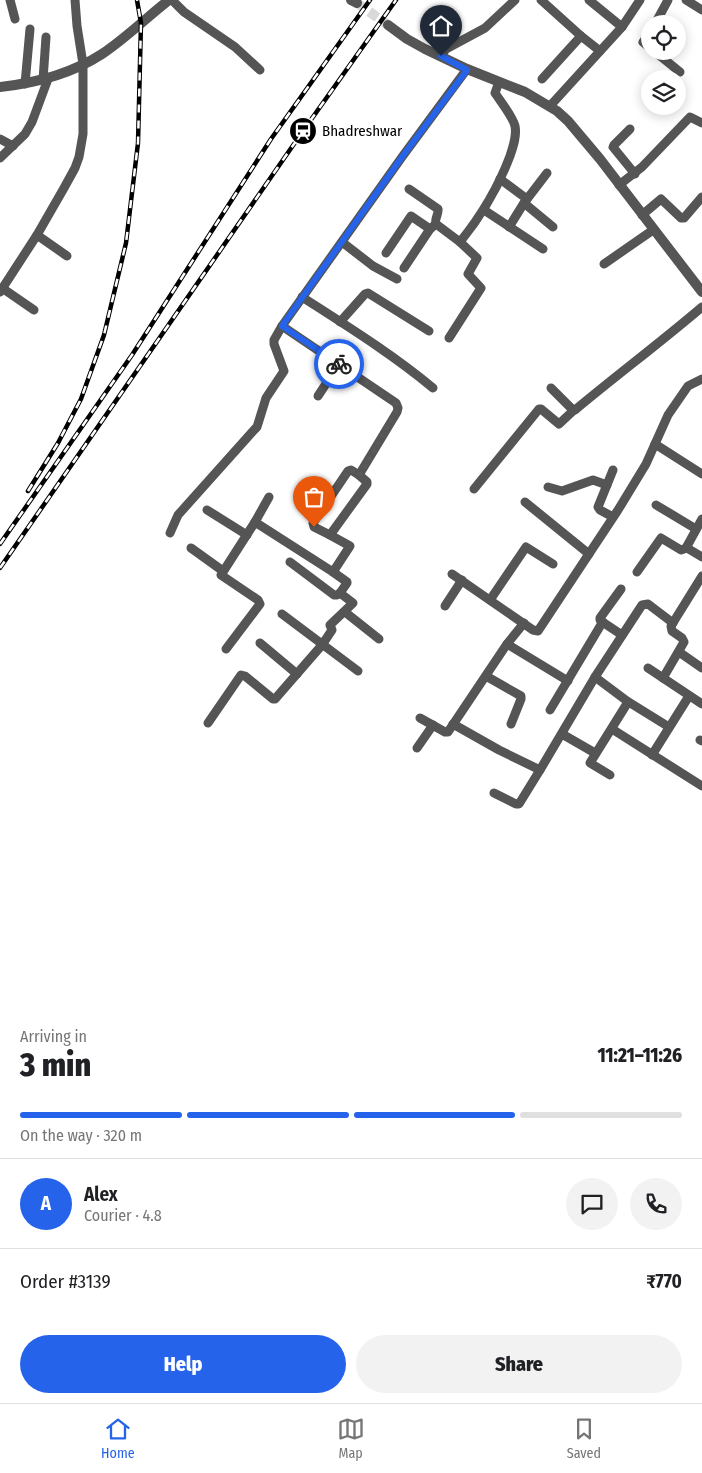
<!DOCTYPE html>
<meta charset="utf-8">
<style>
:root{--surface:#fff;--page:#f2f2f2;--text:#202124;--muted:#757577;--line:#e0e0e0;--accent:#2563eb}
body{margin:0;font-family:"Fira Sans Condensed",sans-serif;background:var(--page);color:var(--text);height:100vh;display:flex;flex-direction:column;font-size:19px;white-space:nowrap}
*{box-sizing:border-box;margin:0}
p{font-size:16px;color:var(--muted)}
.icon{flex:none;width:28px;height:28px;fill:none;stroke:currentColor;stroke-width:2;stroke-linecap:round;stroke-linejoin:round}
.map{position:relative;height:1013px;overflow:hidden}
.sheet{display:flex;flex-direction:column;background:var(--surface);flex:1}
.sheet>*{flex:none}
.controls{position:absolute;left:641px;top:15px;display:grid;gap:10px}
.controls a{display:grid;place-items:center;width:45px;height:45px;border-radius:50%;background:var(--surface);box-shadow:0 2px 12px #0003;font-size:25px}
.pin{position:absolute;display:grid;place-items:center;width:42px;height:42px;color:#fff;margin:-51px -21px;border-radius:50% 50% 50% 0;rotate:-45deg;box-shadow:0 0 5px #0007}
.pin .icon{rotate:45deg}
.courier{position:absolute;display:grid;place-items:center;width:50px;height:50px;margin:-25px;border:4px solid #2563eb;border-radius:50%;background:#fff;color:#222;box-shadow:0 1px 6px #0007}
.overview em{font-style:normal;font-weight:800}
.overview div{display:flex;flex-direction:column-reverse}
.overview{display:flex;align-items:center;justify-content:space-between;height:85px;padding:0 20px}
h1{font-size:32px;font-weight:800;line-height:38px}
.bar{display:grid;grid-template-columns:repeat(4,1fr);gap:8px 5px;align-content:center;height:60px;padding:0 20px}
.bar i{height:6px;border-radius:4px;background:var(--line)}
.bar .on{background:var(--accent)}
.bar p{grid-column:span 4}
.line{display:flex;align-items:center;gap:12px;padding:0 20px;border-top:1px solid var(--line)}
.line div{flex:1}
.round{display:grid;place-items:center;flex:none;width:52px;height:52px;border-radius:26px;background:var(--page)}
.primary-button{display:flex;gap:10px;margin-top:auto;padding:10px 20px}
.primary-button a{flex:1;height:58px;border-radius:30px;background:var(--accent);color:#fff;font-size:20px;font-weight:800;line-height:58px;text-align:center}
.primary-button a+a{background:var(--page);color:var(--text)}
.menu{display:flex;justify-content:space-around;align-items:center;height:70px;border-top:1px solid var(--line);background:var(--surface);font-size:14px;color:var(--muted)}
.menu a{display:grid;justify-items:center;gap:2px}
.menu .on{color:var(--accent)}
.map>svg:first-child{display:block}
</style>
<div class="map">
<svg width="702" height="1013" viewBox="0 0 702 1013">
<rect width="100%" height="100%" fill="#fff"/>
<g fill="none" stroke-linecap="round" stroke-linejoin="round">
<polyline stroke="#d9d9d9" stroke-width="10" stroke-dasharray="10 5" stroke-linecap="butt" points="357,3 388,25"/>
<g stroke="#555" stroke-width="9">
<polyline points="10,0 15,19"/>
<polyline points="172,0 184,12 235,47 260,70"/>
<polyline points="541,0 581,36"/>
<polyline points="589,0 622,27"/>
<polyline points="686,0 702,10"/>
<polyline points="655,24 668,0"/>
<polyline points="650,32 643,42 650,48"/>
<polyline points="654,51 680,72"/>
<polyline points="441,56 446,49 485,28 515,0"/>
<polyline points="542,79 581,36 600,51"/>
<polyline points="43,80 46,37"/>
<polyline points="25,84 30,29"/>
<polyline points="550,106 622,27 640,0"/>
<polyline points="630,129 614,145 613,147 635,174"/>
<polyline points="0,139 13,146"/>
<polyline points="0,158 25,134 32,122 48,79"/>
<polyline points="500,179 527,199"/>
<polyline points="619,185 642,167 690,117 702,123"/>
<path d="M 409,189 L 438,209 C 439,214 434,219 436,224 L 460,242 L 477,258 L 468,274 L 481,288 L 449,338"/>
<polyline points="524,203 553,227"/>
<polyline points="484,210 543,249"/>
<polyline points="642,215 661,199 681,218 684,218 702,197"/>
<polyline points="509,227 524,203 547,173"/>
<polyline points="37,235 67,256"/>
<polyline points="342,242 373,266 397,279"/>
<path d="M 460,242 C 481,216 498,188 510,156 C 513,147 517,136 515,126 C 513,117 501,102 495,93 L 499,82"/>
<polyline points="386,253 411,216 430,229 436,224"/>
<polyline points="604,264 653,230"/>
<polyline points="404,268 430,229"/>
<polyline points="2,288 34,310"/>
<polyline points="0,292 37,235 64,188 75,168 79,157 83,134 83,64 77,26 75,0"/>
<path d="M 302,297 C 347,326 392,354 433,388"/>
<polyline points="340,322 365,294 368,293 429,331"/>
<polyline points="282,326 396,403 398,408 397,412 359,475 351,470 348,471 313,523 314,527 330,535"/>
<path d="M 551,388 L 573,410 L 575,410 C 617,375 661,342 702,307"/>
<polyline points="318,396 339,364"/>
<polyline points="655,444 702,474"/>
<polyline points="613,470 598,507 600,510 613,517"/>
<polyline points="548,487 562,491 593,480 607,485"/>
<polyline points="474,489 539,409 541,409 559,424 574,410"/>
<polyline points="525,502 589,554"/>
<polyline points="656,505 696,529"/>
<polyline points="207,510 247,535"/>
<polyline points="255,522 269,497"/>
<polyline points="170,533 178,515 254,430 257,427 266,398 284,371 274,344 274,340 282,326 402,157 467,69"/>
<polyline points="191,548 223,571"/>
<polyline points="686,548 702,519"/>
<polyline points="290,562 334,595 337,595 340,593"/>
<polyline points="637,572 661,538 681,550 687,548 702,557"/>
<polyline points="452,574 533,630 538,631 618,510 646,464 668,415 688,386 702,379"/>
<polyline points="490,600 526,547 553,564"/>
<polyline points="445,606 462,580"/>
<polyline points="345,612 379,639"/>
<polyline points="282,614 358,671"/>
<polyline points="603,622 600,620 600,618 621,589"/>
<polyline points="260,643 297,674"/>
<polyline points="507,644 568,681"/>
<polyline points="226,649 260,604 258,600 221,575 255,522 333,572 350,546 330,535 367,484 367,482 359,475"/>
<polyline points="679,652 702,668"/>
<polyline points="648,668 702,704"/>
<polyline points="486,676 521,696 521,699 511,724"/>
<polyline points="595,677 627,701 669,727"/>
<polyline points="663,678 684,642 682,638 672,631 671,626 702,576"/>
<polyline points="550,710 602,623 604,623 622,635"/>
<polyline points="420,718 445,732 448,732 507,644 524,623"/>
<polyline points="208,723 241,675 245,676 273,699 275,699 322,645 332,630 330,625 353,603 340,593 347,583 347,582 333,572"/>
<polyline points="453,724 499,750 540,770 595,677 642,605 648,604 673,623"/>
<polyline points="612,729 702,786"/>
<polyline points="562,734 595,753"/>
<polyline points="700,740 702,741"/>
<polyline points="417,748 433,725"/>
<polyline points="652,755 689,696"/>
<polyline points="610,775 590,763 628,702"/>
<polyline points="494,793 516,804 519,804 540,770"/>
</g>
<g stroke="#555" stroke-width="10">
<polyline points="351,0 357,3"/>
<polyline points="388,25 407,39 425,49 467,69 525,92 557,111 568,121 600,159 702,292"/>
<path d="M 0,87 C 37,83 71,74 102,54 C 126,38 147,17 169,0"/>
</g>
<g stroke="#000" stroke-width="4.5">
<g id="rail">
<polyline points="28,491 58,443 81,399 104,335 126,243 138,143 141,23 137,0"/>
<polyline points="0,544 132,355 271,139 370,0"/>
<polyline points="0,568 303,131 396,0"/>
</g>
</g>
<use href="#rail" stroke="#fff" stroke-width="2.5" stroke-dasharray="8" stroke-linecap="butt"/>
</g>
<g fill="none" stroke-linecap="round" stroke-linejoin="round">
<polyline stroke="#595959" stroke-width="5" stroke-dasharray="0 9" points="314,527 313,523 348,471 351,470 360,475 398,408 396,403 339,364"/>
<polyline stroke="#2563eb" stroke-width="6" points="339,364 282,326 402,157 467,70 441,56"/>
</g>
<defs>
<g id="station-disc" transform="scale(1.4375)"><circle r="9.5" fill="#000" stroke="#fff"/><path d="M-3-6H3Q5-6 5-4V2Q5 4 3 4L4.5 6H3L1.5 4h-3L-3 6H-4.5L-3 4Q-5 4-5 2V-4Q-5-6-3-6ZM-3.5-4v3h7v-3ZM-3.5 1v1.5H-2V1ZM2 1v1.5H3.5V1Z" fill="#fff"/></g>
</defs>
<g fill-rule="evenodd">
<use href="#station-disc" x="303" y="131"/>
</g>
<g text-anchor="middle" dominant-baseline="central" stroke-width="4" stroke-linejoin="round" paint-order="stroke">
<g font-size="15" fill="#000" stroke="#fff" text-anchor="start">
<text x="322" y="131">Bhadreshwar</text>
</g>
</g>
</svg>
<div class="controls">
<a><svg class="icon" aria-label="locate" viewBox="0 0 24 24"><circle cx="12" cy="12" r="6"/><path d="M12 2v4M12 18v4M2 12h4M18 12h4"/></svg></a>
<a><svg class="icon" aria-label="layers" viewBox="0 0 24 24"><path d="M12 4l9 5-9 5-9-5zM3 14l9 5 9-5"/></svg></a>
</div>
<div class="pin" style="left:314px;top:527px;background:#ea580c"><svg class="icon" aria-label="bag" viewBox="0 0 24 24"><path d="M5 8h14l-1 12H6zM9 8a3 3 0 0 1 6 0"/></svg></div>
<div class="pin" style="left:441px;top:56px;background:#1f2937"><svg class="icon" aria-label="home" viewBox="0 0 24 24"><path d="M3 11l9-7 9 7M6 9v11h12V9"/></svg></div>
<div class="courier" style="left:339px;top:364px"><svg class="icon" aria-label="bike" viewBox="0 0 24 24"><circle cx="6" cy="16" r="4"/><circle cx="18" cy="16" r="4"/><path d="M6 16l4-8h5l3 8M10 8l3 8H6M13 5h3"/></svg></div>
</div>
<section class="sheet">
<div class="overview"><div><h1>3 min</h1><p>Arriving in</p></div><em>11:21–11:26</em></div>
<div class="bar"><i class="on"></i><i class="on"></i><i class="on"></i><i></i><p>On the way · 320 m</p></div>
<div class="line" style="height:90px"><b class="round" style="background:var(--accent);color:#fff">A</b><div><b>Alex</b><p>Courier · 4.8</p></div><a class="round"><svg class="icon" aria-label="chat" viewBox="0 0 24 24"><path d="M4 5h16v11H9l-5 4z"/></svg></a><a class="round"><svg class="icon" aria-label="phone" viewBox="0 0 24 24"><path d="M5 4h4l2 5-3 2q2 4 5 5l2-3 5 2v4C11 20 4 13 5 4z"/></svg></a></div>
<div class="line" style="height:65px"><div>Order #3139</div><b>₹770</b></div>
<div class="primary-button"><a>Help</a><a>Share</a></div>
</section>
<nav class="menu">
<a class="on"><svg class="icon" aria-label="home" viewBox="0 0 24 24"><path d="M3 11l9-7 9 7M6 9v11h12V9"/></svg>Home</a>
<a><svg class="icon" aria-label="map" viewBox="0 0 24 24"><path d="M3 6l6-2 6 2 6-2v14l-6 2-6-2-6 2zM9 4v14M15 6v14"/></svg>Map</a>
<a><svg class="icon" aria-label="saved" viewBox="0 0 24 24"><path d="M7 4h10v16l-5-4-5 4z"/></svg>Saved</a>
</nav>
